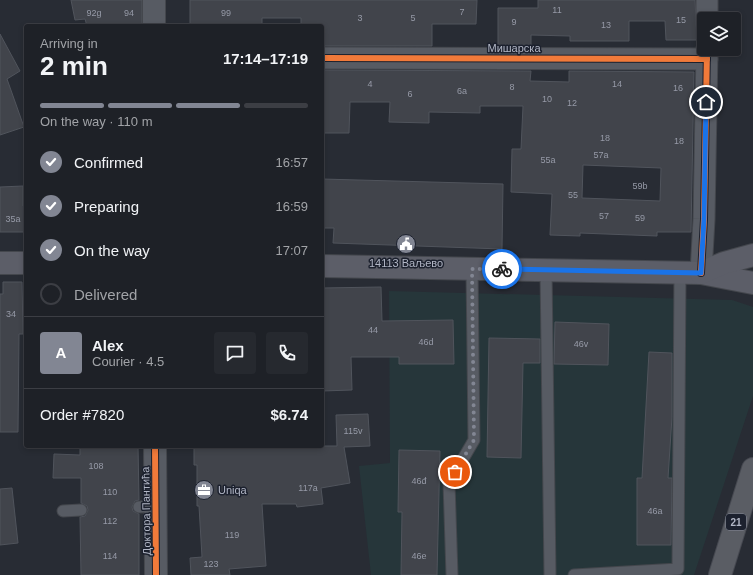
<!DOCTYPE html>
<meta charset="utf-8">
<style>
:root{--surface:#1e2127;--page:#26292f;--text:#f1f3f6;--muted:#a1a3a7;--line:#3c3e44;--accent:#828693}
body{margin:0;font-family:Arial,sans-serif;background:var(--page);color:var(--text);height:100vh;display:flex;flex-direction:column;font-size:15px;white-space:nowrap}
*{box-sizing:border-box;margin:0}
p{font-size:13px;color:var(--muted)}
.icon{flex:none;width:22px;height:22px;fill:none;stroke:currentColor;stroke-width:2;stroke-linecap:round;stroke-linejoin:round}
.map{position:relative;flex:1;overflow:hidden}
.side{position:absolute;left:24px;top:24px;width:300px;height:424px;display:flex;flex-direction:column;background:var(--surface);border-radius:4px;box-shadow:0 2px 6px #0003,0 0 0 1px var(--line)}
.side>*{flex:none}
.buttons{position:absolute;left:697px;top:12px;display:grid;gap:8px}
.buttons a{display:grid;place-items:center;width:44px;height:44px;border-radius:4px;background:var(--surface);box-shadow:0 2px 6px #0003,0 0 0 1px var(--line);font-size:20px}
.pin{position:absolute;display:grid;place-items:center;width:34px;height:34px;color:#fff;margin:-17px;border:2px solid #fff;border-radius:50%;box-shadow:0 1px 4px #0007}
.courier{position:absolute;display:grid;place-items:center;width:40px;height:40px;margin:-20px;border:3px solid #1a73e8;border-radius:50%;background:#fff;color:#222;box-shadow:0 1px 5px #0007}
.head em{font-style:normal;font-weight:800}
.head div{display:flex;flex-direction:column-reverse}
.head{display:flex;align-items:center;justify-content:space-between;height:68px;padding:0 16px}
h1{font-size:26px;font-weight:800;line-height:30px}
.bar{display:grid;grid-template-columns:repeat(4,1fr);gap:6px 4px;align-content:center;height:48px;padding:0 16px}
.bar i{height:5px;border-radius:3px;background:var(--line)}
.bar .active{background:var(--accent)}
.bar p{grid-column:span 4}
.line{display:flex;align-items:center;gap:10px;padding:0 16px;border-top:1px solid var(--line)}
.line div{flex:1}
.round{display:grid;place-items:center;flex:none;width:42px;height:42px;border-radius:4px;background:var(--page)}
ol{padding:0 16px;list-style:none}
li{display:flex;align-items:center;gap:12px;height:44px}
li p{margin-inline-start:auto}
li .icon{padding:4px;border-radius:50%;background:var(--accent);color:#fff;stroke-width:4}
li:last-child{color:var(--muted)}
li i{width:22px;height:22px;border:2px solid var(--line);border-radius:50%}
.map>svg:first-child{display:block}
</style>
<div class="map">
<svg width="753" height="575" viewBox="0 0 753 575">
<rect width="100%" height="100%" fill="#282c34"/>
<polygon fill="#26363a" points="389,291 732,300 753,307 753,396 694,575 371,575 359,466 390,463"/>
<g fill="#41444b" stroke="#50545c" fill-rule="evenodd">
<polygon points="71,0 142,0 142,26 87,26 85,19 75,20"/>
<polygon points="190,0 477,0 476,24 432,24 432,46 322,46 322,26 301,26 301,18 262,18 262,26 190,26"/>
<polygon points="538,0 695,0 697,40 666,40 665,21 629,21 629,41 570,41 570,36 531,35 531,47 498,46 498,8 538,8"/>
<polygon points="0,34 20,71 7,79 24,127 0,135"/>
<path d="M 322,70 L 531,71 L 530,81 L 569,82 L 569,71 L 694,72 L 691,232 L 657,232 L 657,236 L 580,233 L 580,236 L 550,235 L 552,194 L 511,192 L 512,149 L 521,149 L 523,106 L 480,106 L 480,113 L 429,112 L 429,123 L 389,122 L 390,102 L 350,102 L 349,133 L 324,133 ZM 583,165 L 661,168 L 660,201 L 582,198 Z"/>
<polygon points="322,179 503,184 502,249 333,243 334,228 322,228"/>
<polygon points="23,186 23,206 26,206 26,232 0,232 0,187"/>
<polygon points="3,282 22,282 23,334 19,334 18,432 0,432 0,294 3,294"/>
<polygon points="381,287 382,321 453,320 454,364 399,364 399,357 351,357 352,390 322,391 322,288"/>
<polygon points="555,322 609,324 608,365 554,364"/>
<polygon points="489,338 540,339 540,363 523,363 521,458 487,457"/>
<polygon points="649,352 672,353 672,417 668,478 672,478 671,545 637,545 637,478 642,478"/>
<polygon points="368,414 370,446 344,447 350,483 321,488 323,504 297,507 296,504 262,504 266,566 229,569 230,575 191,575 190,558 202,557 199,506 197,506 197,465 194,465 194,446 337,446 336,415"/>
<polygon points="80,446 138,446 139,500 135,501 132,507 133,511 139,514 139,575 81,575 80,517 85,516 88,510 87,506 81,503 81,478 53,478 54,454 80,455"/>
<polygon points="399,450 440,451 437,575 401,575 402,512 398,512"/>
<polygon points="12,488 18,543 0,545 0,489"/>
</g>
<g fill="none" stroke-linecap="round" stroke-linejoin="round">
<g stroke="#44474d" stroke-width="13">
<g id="service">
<polyline points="546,270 550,575"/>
<polyline points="139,507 156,506"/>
<polyline points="63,511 81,510"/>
<polyline points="452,575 449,483 474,440 472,269"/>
<polyline points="574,575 678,569 680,273"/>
</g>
</g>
<g stroke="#44474d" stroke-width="23">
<g id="minor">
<polyline points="707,19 707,0"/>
<polyline points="322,58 707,59"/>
<polyline points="701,273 704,219 707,49"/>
</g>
</g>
<g stroke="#44474d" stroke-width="24">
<g id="tertiary">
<polyline points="154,26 154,0"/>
<polyline points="155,446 156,575"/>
</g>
</g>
<g stroke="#44474d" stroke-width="24">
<g id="secondary">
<polyline points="0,263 26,263"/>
<polyline points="322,266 701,273 753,283"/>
<polyline points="701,273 724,263 753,255"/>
</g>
</g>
<g stroke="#464951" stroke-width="24">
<polyline id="primary" points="720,575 753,469"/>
</g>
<use href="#service" stroke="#575b63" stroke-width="11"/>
<use href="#minor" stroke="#575b63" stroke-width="21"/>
<use href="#tertiary" stroke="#575b63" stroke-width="22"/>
<use href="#secondary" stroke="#5c5e68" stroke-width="22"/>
<use href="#primary" stroke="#5a5d64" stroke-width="22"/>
<g stroke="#1c212e" stroke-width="8">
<g id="cycleway">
<polyline points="322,58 707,59"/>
<polyline points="701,273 704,219 707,49"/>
<polyline points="155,446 156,575"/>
</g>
</g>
<use href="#cycleway" stroke="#f17a3a" stroke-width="6"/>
</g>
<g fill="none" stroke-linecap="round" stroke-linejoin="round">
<polyline stroke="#828693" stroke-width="4" stroke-dasharray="0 7.2" points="455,472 474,440 472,269 502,269"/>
<polyline stroke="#1a73e8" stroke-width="5" points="502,269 701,273 704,219 706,102"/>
</g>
<defs>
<g id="civic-disc" transform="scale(1)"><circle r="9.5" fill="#828693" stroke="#1c212e"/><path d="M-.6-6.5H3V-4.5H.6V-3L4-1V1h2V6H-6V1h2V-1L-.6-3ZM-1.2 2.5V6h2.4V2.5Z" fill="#fff"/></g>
<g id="office-disc" transform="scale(1)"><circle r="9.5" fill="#828693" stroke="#1c212e"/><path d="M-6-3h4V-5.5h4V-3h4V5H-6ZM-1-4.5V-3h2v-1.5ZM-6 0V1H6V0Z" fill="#fff"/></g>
</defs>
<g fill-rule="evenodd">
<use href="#civic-disc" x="406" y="244"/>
<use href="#office-disc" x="204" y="490"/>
</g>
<g text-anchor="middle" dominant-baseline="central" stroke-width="3" stroke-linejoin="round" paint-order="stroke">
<g font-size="9" fill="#969aa7">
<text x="557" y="10">11</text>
<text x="462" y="12">7</text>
<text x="94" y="13">92g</text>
<text x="129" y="13">94</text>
<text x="226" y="13">99</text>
<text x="360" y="18">3</text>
<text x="413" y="18">5</text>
<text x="681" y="20">15</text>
<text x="514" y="22">9</text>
<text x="606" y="25">13</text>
<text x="370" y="84">4</text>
<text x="617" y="84">14</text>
<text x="512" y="87">8</text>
<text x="678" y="88">16</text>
<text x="462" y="91">6a</text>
<text x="410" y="94">6</text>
<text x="547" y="99">10</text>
<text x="572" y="103">12</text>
<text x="605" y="138">18</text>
<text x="679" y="141">18</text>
<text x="601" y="155">57a</text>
<text x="548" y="160">55a</text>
<text x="640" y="186">59b</text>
<text x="573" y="195">55</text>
<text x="604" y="216">57</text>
<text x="640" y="218">59</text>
<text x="13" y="219">35a</text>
<text x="11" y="314">34</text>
<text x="373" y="330">44</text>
<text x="426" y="342">46d</text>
<text x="581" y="344">46v</text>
<text x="353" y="431">115v</text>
<text x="96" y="466">108</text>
<text x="419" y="481">46đ</text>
<text x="308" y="488">117a</text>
<text x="110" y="492">110</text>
<text x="655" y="511">46a</text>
<text x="110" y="521">112</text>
<text x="232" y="535">119</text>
<text x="110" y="556">114</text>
<text x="419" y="556">46e</text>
<text x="211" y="564">123</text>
</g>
<rect fill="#1c212e" stroke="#858a98" stroke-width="1" x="726" y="514" width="20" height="16" rx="3"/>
<g font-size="10" font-weight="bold" fill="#b2b7c6">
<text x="736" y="522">21</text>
</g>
<g font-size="11" fill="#b2b7c6" stroke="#1c212e">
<text x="514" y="48">Мишарска</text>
<text transform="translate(146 511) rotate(-91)">Доктора Пантића</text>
</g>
<g font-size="11" fill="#b2b7c6" stroke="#1c212e">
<text x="406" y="263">14113 Ваљево</text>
<text x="218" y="490" text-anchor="start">Uniqa</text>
</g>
</g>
</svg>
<div class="buttons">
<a><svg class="icon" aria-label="layers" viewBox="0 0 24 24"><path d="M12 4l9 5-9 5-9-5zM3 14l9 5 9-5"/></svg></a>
</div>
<div class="pin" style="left:455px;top:472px;background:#ea580c"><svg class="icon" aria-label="bag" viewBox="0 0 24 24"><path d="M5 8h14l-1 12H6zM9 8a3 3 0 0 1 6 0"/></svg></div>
<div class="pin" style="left:706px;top:102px;background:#1f2937"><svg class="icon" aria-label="home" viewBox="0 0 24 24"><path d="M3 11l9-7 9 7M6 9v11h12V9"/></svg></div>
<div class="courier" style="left:502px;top:269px"><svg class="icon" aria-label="bike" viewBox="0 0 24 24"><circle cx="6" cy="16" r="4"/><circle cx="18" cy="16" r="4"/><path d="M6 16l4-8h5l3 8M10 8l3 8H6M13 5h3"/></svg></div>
<section class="side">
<div class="head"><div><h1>2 min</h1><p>Arriving in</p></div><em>17:14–17:19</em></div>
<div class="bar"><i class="active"></i><i class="active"></i><i class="active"></i><i></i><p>On the way · 110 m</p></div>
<ol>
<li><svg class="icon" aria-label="check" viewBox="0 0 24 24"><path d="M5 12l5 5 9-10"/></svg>Confirmed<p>16:57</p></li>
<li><svg class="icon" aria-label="check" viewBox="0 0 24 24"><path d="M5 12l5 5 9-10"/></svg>Preparing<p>16:59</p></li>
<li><svg class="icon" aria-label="check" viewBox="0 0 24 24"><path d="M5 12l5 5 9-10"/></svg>On the way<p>17:07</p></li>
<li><i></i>Delivered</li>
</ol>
<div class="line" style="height:72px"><b class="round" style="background:var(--accent);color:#fff">A</b><div><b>Alex</b><p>Courier · 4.5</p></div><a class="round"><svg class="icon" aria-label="chat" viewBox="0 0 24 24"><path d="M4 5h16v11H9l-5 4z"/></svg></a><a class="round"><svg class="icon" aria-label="phone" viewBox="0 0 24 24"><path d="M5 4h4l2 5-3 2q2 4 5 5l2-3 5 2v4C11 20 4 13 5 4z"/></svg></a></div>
<div class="line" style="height:52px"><div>Order #7820</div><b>$6.74</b></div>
</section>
</div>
